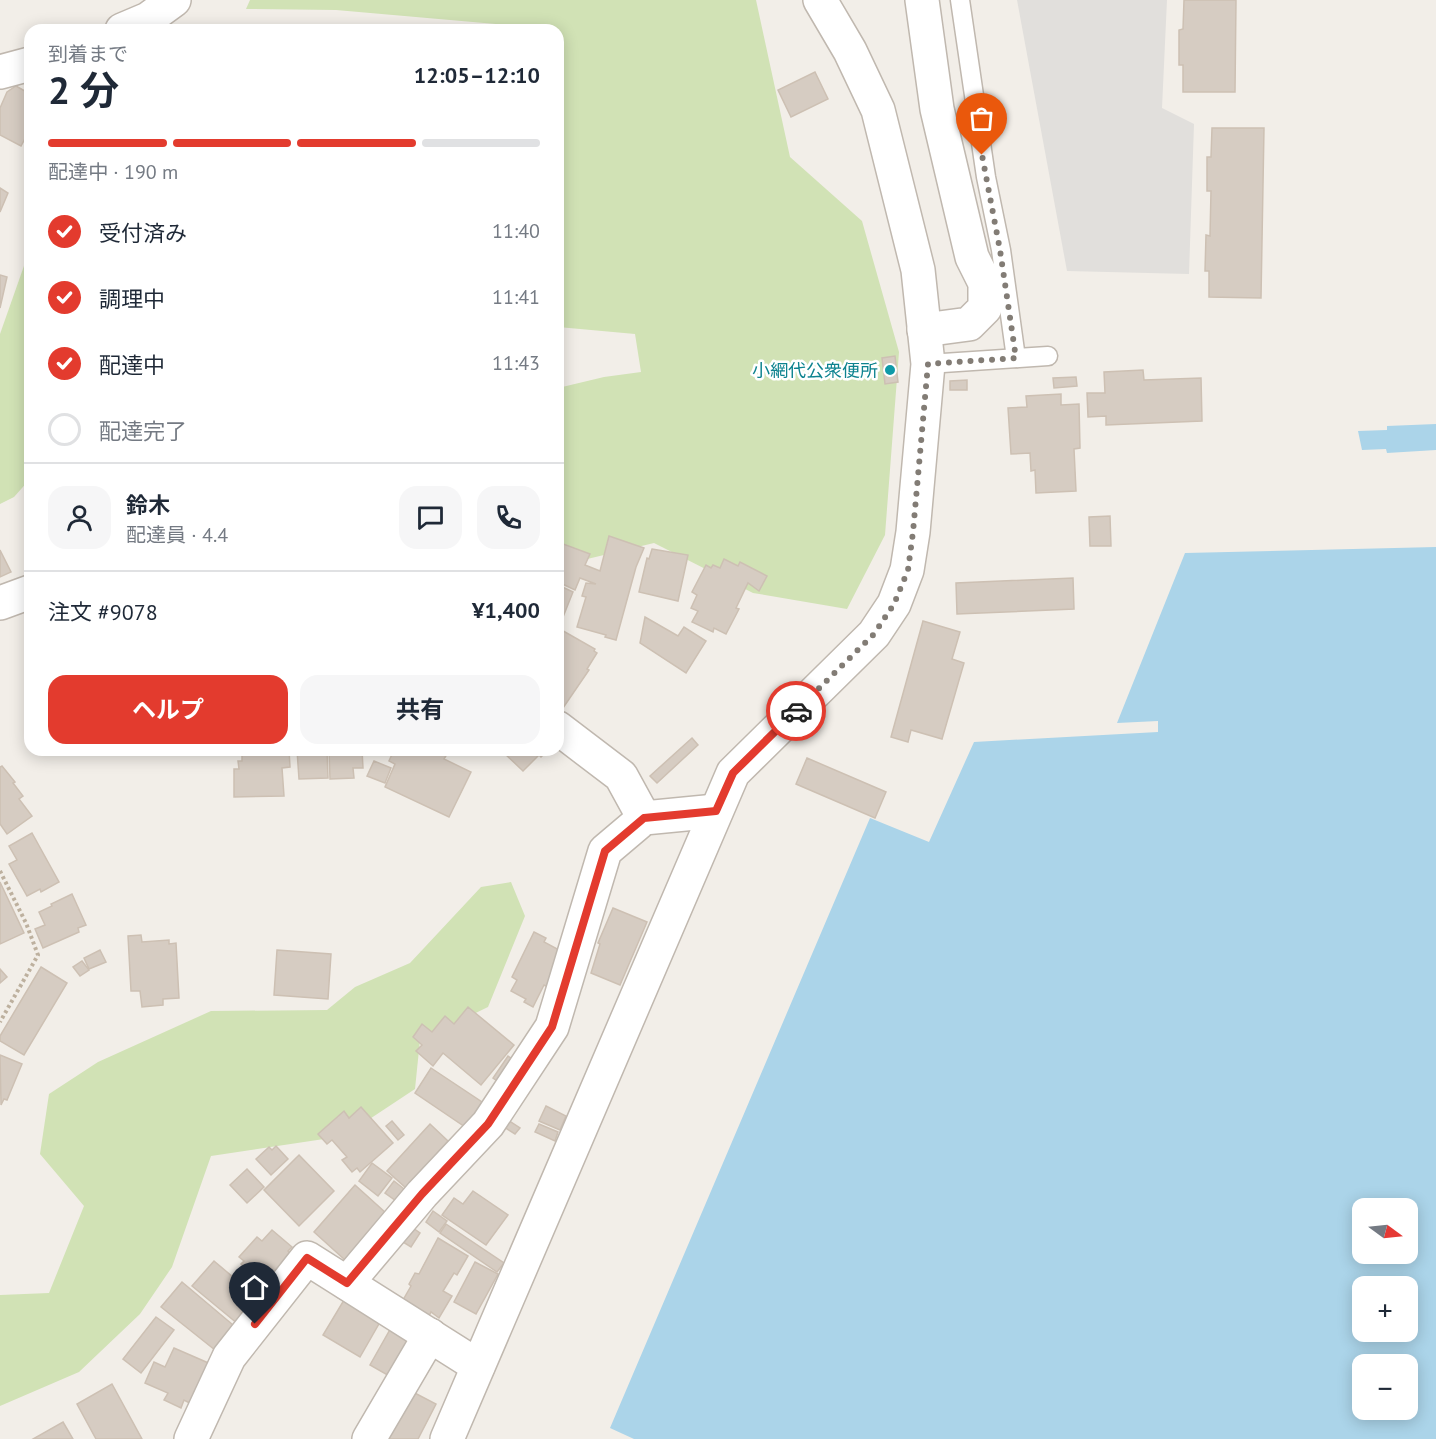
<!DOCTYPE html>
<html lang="ja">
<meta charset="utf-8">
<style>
:root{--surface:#fff;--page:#f6f6f7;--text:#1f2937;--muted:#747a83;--line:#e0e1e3;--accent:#e33b2e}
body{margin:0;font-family:"PT Sans","Noto Sans JP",sans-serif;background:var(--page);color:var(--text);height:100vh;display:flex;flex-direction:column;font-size:22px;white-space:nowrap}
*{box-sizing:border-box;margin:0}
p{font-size:20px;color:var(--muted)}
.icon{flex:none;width:33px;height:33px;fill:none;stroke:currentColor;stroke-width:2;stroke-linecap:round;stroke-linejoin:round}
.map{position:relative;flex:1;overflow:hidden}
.side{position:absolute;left:24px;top:24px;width:540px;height:732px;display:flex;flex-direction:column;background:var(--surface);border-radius:18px;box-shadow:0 3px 15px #0003}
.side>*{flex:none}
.needle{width:39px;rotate:105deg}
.fabs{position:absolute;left:1352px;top:1198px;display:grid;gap:12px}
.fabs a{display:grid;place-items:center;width:66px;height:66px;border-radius:12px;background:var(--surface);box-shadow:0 3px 15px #0003;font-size:30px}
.pin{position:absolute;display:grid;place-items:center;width:51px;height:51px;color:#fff;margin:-62px -26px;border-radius:50% 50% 50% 0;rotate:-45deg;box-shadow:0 0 6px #0007}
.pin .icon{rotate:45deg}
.courier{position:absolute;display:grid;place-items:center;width:60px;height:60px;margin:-30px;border:4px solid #e33b2e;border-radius:50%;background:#fff;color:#222;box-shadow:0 2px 8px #0007}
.head em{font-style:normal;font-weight:700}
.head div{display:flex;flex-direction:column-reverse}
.head{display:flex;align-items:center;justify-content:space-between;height:102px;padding:0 24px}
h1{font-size:39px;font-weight:700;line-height:45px}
.bar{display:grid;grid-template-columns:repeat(4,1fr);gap:9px 6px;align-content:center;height:72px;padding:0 24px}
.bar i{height:8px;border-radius:4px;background:var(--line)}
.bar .on{background:var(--accent)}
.bar p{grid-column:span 4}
.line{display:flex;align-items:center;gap:15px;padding:0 24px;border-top:2px solid var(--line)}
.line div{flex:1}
.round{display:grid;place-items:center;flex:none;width:63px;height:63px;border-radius:18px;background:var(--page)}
ol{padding:0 24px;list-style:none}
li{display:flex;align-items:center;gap:18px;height:66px}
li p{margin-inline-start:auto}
li .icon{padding:6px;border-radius:50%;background:var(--accent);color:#fff;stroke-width:4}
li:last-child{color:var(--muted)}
li i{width:33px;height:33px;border:3px solid var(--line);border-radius:50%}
.button{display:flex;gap:12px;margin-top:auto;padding:12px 24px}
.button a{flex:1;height:69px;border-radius:18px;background:var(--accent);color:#fff;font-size:24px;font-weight:700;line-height:69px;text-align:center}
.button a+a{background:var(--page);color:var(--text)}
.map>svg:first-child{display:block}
</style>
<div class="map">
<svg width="1436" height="1439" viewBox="0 0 1436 1439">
<rect width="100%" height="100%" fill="#f2eee8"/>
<g fill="#d1e2b5">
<polygon points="250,0 756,0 790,157 862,221 899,352 885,535 847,609 753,593 654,543 558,566 558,388 604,377 641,372 635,334 558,327 558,30 511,30 507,25 336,10 246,9"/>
<polygon points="30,257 30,479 14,497 0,504 0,334 25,263"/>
<polygon points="511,882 525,916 488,1007 420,1040 415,1089 344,1136 211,1156 172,1267 140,1314 79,1372 0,1406 0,1295 49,1293 84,1206 40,1154 49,1094 98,1062 211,1011 327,1010 355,987 410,963 481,887"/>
</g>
<polygon fill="#e1dfdc" points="1017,0 1167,0 1162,108 1194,124 1189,274 1067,271"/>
<g fill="#abd4e9" fill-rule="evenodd">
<polygon points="1436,424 1436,450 1387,453 1386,449 1362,450 1358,431 1387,430 1387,426"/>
<path d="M 1436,547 L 1436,1439 L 634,1439 L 610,1428 L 870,818 L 929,842 L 974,742 L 1158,732 L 1158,721 L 1117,723 L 1185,553 ZM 1362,1209 L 1407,1209 L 1407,1254 L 1362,1254 ZM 1362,1287 L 1407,1287 L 1407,1332 L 1362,1332 ZM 1362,1365 L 1407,1365 L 1407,1410 L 1362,1410 Z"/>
</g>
<g fill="#d6ccc2" stroke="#cdc0b3" stroke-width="1.5">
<polygon points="1184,0 1236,0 1235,92 1183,92 1183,65 1179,65 1179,30 1183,29"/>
<polygon points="815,72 828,99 791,117 778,90"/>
<polygon points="16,86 30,94 30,136 27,135 21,146 0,135 0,108 7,92"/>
<polygon points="1212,128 1264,128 1261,298 1209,297 1209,271 1205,271 1206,235 1210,236 1211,191 1207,191 1207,157 1211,157"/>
<polygon points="0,188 8,193 0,212"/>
<polygon points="0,275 7,277 0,308"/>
<polygon points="895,356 898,382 885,384 882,358"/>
<polygon points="1143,370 1144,380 1201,378 1202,421 1106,425 1106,416 1088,417 1087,393 1105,393 1104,372"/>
<polygon points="1076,377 1077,386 1054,388 1053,378"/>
<polygon points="967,380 967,390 950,390 950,381"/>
<polygon points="1061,394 1061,405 1079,404 1080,448 1074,449 1076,491 1036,493 1035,470 1031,471 1030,453 1011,454 1008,408 1027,407 1026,396"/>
<polygon points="1110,516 1111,546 1090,546 1089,517"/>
<polygon points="609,536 644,548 636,567 616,640 605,637 606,635 577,627 586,597 582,596 586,583 596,584 580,578 575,590 558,582 558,542 590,554 585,565 600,571"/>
<polygon points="652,549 688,555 678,601 639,592 647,558 649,559"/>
<polygon points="0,550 11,572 0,577"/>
<polygon points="724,559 738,566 740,562 767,576 759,591 748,583 736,608 739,609 726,634 714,628 713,632 692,622 698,611 691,608 697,595 692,592 706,565 711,568 713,565 720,568"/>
<polygon points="1073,578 1074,609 957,614 956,583"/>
<polygon points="558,585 573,592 563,617 558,615"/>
<polygon points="645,617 678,636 684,627 706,641 686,673 640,643"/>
<polygon points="923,621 960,632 952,659 964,663 942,739 911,730 908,742 891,737"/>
<polygon points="558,628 595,649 594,651 597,653 587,669 589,670 563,708 558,705"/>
<polygon points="692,738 698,745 657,783 650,776"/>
<polygon points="242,750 289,750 290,767 282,768 284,796 234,797 234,769 239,769 238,761 242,761"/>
<polygon points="297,750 327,750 328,778 299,779"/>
<polygon points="329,750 362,750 363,768 353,768 354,778 330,779"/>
<polygon points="394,750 429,752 438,750 447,754 444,759 471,772 449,817 385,787 395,764 389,761"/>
<polygon points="501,750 548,750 541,757 539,755 523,771"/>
<polygon points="807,758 886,792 875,818 796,784"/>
<polygon points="374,761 391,768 385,783 367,776"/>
<polygon points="2,766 15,782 13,783 23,796 19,799 32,816 7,834 0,824 0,767"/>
<polygon points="32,833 59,882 41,892 40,889 27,896 9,864 17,860 9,846"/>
<polygon points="0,882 24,933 0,944"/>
<polygon points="72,894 86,925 78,928 79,932 43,948 35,929 45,925 39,912 52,906 51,904"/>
<polygon points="613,908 647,922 620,985 591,973 600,944 598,943"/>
<polygon points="534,932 546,938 544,942 563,952 550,988 544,985 533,1007 524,1002 526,999 511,991 517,980 512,977"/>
<polygon points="141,935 142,942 169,940 169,944 176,943 179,998 163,999 163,1005 142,1007 140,991 131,991 128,936"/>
<polygon points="100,950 106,962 89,969 84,958"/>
<polygon points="277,950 331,954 328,999 274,995"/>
<polygon points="82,961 89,970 80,976 73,967"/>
<polygon points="41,967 67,983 24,1055 0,1041 0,1036"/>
<polygon points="0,969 7,977 0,983"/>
<polygon points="468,1007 514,1045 481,1085 443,1053 433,1066 416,1051 422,1045 413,1037 422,1024 432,1032 445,1016 454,1024"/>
<polygon points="0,1055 22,1064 7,1100 4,1099 1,1105"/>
<polygon points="508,1056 519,1064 504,1086 493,1078"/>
<polygon points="431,1068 491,1108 474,1133 415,1093"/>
<polygon points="546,1106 566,1116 560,1130 539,1121"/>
<polygon points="361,1107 393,1143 360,1172 357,1168 352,1172 342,1160 347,1157 332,1140 327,1144 318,1134 344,1111 349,1118"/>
<polygon points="508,1120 520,1128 515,1134 504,1127"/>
<polygon points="392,1121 404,1135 398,1140 386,1126"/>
<polygon points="430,1124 448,1141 437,1154 444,1160 406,1188 387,1171"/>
<polygon points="539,1124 558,1132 555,1141 535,1132"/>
<polygon points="276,1146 288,1159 271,1175 256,1159 269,1147 272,1150"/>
<polygon points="299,1155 334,1191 299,1226 264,1190"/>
<polygon points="372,1163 392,1178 378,1196 359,1181"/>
<polygon points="247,1169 264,1187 247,1203 230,1185"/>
<polygon points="394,1181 408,1192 399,1203 385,1193"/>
<polygon points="355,1185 386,1213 345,1260 314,1232"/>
<polygon points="473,1191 508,1215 486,1245 442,1215 454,1198 463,1204"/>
<polygon points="433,1211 447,1221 439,1232 426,1222"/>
<polygon points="446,1224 504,1263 497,1272 440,1233"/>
<polygon points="413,1228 420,1233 411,1247 403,1242"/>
<polygon points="272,1230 292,1247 288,1251 295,1258 268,1289 241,1264 244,1261 239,1257 257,1237 262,1241"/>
<polygon points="438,1238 468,1256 457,1275 454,1273 443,1291 452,1296 439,1318 431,1312 429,1316 403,1300 411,1286 409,1284 415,1273 419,1274"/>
<polygon points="214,1261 253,1294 247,1300 253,1306 238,1324 192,1286"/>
<polygon points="475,1262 498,1274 476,1314 454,1302"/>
<polygon points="182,1282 239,1330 220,1354 161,1307"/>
<polygon points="344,1300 380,1322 360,1357 323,1335"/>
<polygon points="156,1317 174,1330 141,1373 123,1359"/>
<polygon points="392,1326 414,1339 391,1377 370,1365"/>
<polygon points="174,1348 213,1365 195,1406 184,1400 181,1408 164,1400 168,1393 145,1383 154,1362 165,1367"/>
<polygon points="112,1384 142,1439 96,1439 77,1404"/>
<polygon points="409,1390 436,1404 418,1439 385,1439"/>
<polygon points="63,1422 73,1439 33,1439"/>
</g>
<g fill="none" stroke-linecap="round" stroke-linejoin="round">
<g stroke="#c0b8af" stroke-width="21">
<g id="lane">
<polyline points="960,0 986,177 1001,250 1016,358"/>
<polyline points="928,364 1048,356"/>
</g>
</g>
<g stroke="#c0b8af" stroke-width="36">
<g id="street">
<polyline points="922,0 937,109 972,257 985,283 985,308 969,324 924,330"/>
<polyline points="122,30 148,19 174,0"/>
<polyline points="0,72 30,64"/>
<polyline points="0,603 30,592"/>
<polyline points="558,728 621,776 644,818"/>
<polyline points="347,1283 422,1194 488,1124 552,1027 605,851 644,818 716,811"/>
<polyline points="191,1439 229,1357 307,1258 478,1366"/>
<polyline points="369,1439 430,1335"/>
<polyline points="447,1439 733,773 874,634 894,604 907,570 913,532 928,364 918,270 878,110 850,51 820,0"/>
</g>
</g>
<polyline stroke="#bdb09e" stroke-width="4" stroke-dasharray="3 3" stroke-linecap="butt" points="0,871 26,923 38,955 0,1022"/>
<use href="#lane" stroke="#fff" stroke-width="18"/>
<use href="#street" stroke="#fff" stroke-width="33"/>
</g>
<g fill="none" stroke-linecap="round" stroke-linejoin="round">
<polyline stroke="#827c75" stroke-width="6" stroke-dasharray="0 10.8" points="796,711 874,634 894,604 908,570 913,532 928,364 1016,358 1000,250 982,155"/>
<polyline stroke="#e33b2e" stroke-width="8" points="255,1324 307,1258 347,1283 422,1194 488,1124 552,1027 605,851 644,818 716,811 733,773 796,711"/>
</g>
<circle fill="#0f9aa8" stroke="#fff" stroke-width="2" cx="890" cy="370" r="6"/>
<g text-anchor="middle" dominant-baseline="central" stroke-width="5" stroke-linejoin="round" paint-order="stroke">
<g font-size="18" fill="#0d838f" stroke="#fff" text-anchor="end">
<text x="878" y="370">小網代公衆便所</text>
</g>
</g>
</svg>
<div class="fabs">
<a><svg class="needle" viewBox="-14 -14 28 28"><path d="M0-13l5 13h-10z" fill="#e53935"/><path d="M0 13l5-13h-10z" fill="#747a83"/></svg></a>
<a>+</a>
<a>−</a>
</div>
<div class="pin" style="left:982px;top:155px;background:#ea580c"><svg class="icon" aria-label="bag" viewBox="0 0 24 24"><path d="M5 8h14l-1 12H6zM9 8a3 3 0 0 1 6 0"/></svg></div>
<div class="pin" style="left:255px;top:1324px;background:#1f2937"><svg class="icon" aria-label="home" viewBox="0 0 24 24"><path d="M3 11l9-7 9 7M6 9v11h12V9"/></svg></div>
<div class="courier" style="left:796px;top:711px"><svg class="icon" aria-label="car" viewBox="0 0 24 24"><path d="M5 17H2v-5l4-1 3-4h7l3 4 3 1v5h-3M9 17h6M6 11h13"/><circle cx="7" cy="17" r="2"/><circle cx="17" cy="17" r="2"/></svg></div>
<section class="side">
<div class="head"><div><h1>2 分</h1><p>到着まで</p></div><em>12:05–12:10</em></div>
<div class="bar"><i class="on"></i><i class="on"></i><i class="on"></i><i></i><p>配達中 · 190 m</p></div>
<ol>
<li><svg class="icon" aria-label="check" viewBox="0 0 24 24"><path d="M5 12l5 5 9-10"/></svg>受付済み<p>11:40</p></li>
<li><svg class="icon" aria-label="check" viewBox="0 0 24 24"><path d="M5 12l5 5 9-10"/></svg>調理中<p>11:41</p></li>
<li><svg class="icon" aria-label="check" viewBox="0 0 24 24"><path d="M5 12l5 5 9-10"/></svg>配達中<p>11:43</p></li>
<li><i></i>配達完了</li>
</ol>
<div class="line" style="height:108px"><a class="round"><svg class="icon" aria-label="person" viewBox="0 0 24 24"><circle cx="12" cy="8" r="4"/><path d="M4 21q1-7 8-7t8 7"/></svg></a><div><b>鈴木</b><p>配達員 · 4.4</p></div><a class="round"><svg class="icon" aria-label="chat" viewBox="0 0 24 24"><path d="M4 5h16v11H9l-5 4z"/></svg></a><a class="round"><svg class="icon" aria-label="phone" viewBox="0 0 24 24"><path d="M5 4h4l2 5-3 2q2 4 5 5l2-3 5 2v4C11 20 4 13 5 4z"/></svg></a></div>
<div class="line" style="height:78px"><div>注文 #9078</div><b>¥1,400</b></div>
<div class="button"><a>ヘルプ</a><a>共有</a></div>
</section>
</div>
